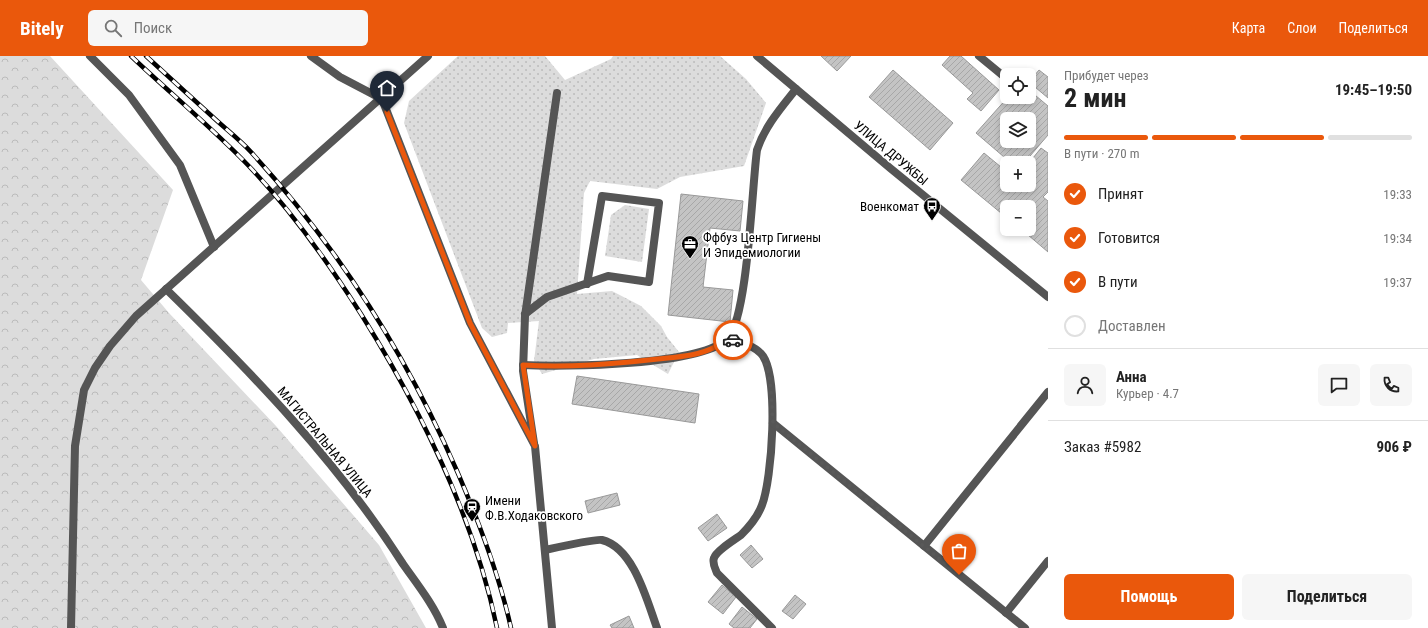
<!DOCTYPE html>
<html lang="ru">
<meta charset="utf-8">
<style>
:root{--surface:#fff;--page:#f6f6f6;--text:#222;--muted:#767676;--line:#e0e0e0;--accent:#ea580c}
body{margin:0;font-family:"Roboto Condensed",sans-serif;background:var(--page);color:var(--text);height:100vh;display:flex;flex-direction:column;font-size:15px;white-space:nowrap}
*{box-sizing:border-box;margin:0}
p{font-size:13px;color:var(--muted)}
.icon{flex:none;width:22px;height:22px;fill:none;stroke:currentColor;stroke-width:2;stroke-linecap:round;stroke-linejoin:round}
.map{position:relative;flex:1;overflow:hidden}
.sheet{display:flex;flex-direction:column;background:var(--surface);width:380px}
.sheet>*{flex:none}
.controls{position:absolute;left:1000px;top:12px;display:grid;gap:8px}
.controls a{display:grid;place-items:center;width:36px;height:36px;border-radius:6px;background:var(--surface);box-shadow:0 2px 6px #0003;font-size:20px}
.pin{position:absolute;display:grid;place-items:center;width:34px;height:34px;color:#fff;margin:-41px -17px;border-radius:50% 50% 50% 0;rotate:-45deg;box-shadow:0 0 4px #0007}
.pin .icon{rotate:45deg}
.courier{position:absolute;display:grid;place-items:center;width:40px;height:40px;margin:-20px;border:3px solid #ea580c;border-radius:50%;background:#fff;color:#222;box-shadow:0 1px 5px #0007}
.head em{font-style:normal;font-weight:700}
.head div{display:flex;flex-direction:column-reverse}
.head{display:flex;align-items:center;justify-content:space-between;height:68px;padding:0 16px}
h1{font-size:26px;font-weight:700;line-height:30px}
.bar{display:grid;grid-template-columns:repeat(4,1fr);gap:6px 4px;align-content:center;height:48px;padding:0 16px}
.bar i{height:5px;border-radius:3px;background:var(--line)}
.bar .selected{background:var(--accent)}
.bar p{grid-column:span 4}
.line{display:flex;align-items:center;gap:10px;padding:0 16px;border-top:1px solid var(--line)}
.line div{flex:1}
.round{display:grid;place-items:center;flex:none;width:42px;height:42px;border-radius:6px;background:var(--page)}
ol{padding:0 16px;list-style:none}
li{display:flex;align-items:center;gap:12px;height:44px}
li p{margin-inline-start:auto}
li .icon{padding:4px;border-radius:50%;background:var(--accent);color:#fff;stroke-width:4}
li:last-child{color:var(--muted)}
li i{width:22px;height:22px;border:2px solid var(--line);border-radius:50%}
.button{display:flex;gap:8px;margin-top:auto;padding:8px 16px}
.button a{flex:1;height:46px;border-radius:6px;background:var(--accent);color:#fff;font-size:16px;font-weight:700;line-height:46px;text-align:center}
.button a+a{background:var(--page);color:var(--text)}
header{display:flex;align-items:center;gap:24px;box-sizing:border-box;height:56px;padding:0 20px;background:var(--accent);color:#fff}
header strong{font-size:19px}
nav{display:flex;gap:22px;margin-inline-start:auto;font-size:14px}
.search{width:280px;height:36px;background:var(--page);display:flex;align-items:center;gap:10px;box-sizing:border-box;padding:0 14px;border-radius:6px;color:var(--muted);font-size:15px}
main{display:flex;flex:1;min-height:0}
.map>svg:first-child{display:block}
</style>
<header>
<strong>Bitely</strong>
<div class="search"><svg class="icon" aria-label="search" viewBox="0 0 24 24"><circle cx="10" cy="10" r="6"/><path d="M15 15l6 6"/></svg>Поиск</div>
<nav><a>Карта</a><a>Слои</a><a>Поделиться</a></nav>
</header>
<main>
<div class="map">
<svg width="1048" height="572" viewBox="0 0 1048 572">
<defs>
<pattern id="grass-dots" width="8" height="8" patternUnits="userSpaceOnUse"><rect width="8" height="8" fill="#dcdcdc"/><path d="M2 2h.1M6 6h.1" fill="none" stroke="#bbb" stroke-width="1.8" stroke-linecap="round"/></pattern>
<pattern id="forest-crowns" width="20" height="18" patternUnits="userSpaceOnUse"><rect width="20" height="18" fill="#dcdcdc"/><path d="M2 6a3 3 0 1 1 6 0M12 15a3 3 0 1 1 6 0" fill="none" stroke="#bbb"/></pattern>
<pattern id="building-hatch" width="6" height="6" patternUnits="userSpaceOnUse"><rect width="6" height="6" fill="#c4c4c4"/><path d="M-1 1l2-2M0 6l6-6M5 7l2-2" fill="none" stroke="#a7a7a7"/></pattern>
</defs>
<rect width="100%" height="100%" fill="#fff"/>
<g fill="url(#grass-dots)">
<polygon points="458,0 545,0 565,24 611,3 613,0 720,0 746,23 766,47 744,110 680,121 657,133 590,125 584,137 577,238 612,235 641,250 661,270 667,281 679,296 668,318 637,299 594,303 542,318 534,305 539,265 508,267 507,277 492,281 482,272 404,67 409,45"/>
<polygon points="625,149 649,153 642,206 605,200 611,159"/>
</g>
<polygon fill="url(#forest-crowns)" points="0,0 50,0 173,134 141,224 169,257 276,370 379,489 426,572 0,572"/>
<g fill="url(#building-hatch)" stroke="#999" fill-rule="evenodd">
<polygon points="821,0 851,0 837,15"/>
<polygon points="950,0 961,0 999,34 981,55 967,43 973,37 942,9"/>
<polygon points="893,14 953,67 930,94 869,41"/>
<polygon points="1039,14 1048,21 1048,42 1029,26"/>
<path d="M 1029,34 L 1048,50 L 1048,79 L 1024,107 L 1011,107 L 976,77 L 1008,41 L 1029,41 ZM 1007,63 L 1029,63 L 1029,85 L 1007,85 Z"/>
<polygon points="1041,92 1048,97 1048,136 1043,141 1048,145 1048,196 1021,173 1029,173 1029,151 1007,151 1007,162 961,124 984,97 1007,116 1007,129 1029,129 1029,107"/>
<polygon points="681,138 743,145 740,175 710,172 703,231 733,234 730,266 668,259"/>
<polygon points="577,320 699,338 695,367 572,348"/>
<polygon points="617,437 620,449 588,457 585,445"/>
<polygon points="717,458 727,472 708,485 698,472"/>
<polygon points="751,489 763,503 752,512 740,499"/>
<polygon points="722,529 736,541 723,558 708,546"/>
<polygon points="795,539 806,548 793,563 782,555"/>
<polygon points="742,551 757,563 750,572 734,572 729,568"/>
<polygon points="629,560 634,572 612,572 610,569"/>
</g>
<g fill="none" stroke-linecap="round" stroke-linejoin="round">
<g stroke="#555" stroke-width="8">
<polyline points="90,0 129,39 180,109 214,191"/>
<polyline points="979,0 1007,23"/>
<polyline points="525,258 547,241 608,220 649,226 659,147 602,140 587,228"/>
<path d="M 523,309 C 562,311 703,310 728,282 C 748,260 752,129 757,94 C 765,70 781,52 796,33"/>
<polyline points="534,387 523,315 525,260 557,37"/>
<path d="M 545,494 C 554,492 596,483 602,484 C 634,492 647,545 657,572"/>
</g>
<g stroke="#555" stroke-width="8">
<polyline points="311,0 340,21 382,43 470,267 535,390 552,572"/>
<path d="M 728,283 C 739,286 755,289 763,300 C 779,324 772,423 762,449 C 758,460 749,471 741,479 C 734,484 716,495 714,502 C 712,507 715,512 717,517 L 772,572"/>
<polyline points="773,367 1025,572"/>
<polyline points="924,490 1048,336"/>
<polyline points="1006,557 1048,505"/>
</g>
<g stroke="#555" stroke-width="8">
<polyline points="757,0 890,112 1048,241"/>
<path d="M 166,233 C 253,318 337,405 403,508 C 417,528 434,549 443,572"/>
<polyline points="71,572 75,390 84,334 95,312 110,290 136,260 428,0"/>
</g>
<g stroke="#000" stroke-width="4.5">
<g id="rail">
<path d="M 131,0 C 167,34 205,66 240,101 C 287,148 326,203 361,258 C 421,354 474,460 497,572"/>
<path d="M 146,0 C 169,21 192,42 215,63 C 227,74 240,84 251,96 C 337,190 406,298 457,415 C 479,466 499,518 511,572"/>
</g>
</g>
<use href="#rail" stroke="#fff" stroke-width="3" stroke-dasharray="9" stroke-linecap="butt"/>
</g>
<g fill="none" stroke-linecap="round" stroke-linejoin="round">
<path stroke="#595959" stroke-width="4" stroke-dasharray="0 7.2" d="M 733,284 C 740,287 748,288 754,292 C 773,302 771,347 773,367 L 959,519"/>
<path stroke="#ea580c" stroke-width="5" d="M 387,56 L 470,267 L 535,390 L 523,309 C 568,312 613,308 658,303 C 677,301 698,300 715,291 C 719,289 724,285 728,283 L 733,284"/>
</g>
<defs>
<g id="bus-pin" transform="scale(0.9)"><path d="M0 17L-7.5 6A9.5 9.5 0 1 1 7.5 6Z" fill="#000" stroke="#fff"/><path d="M-5-6H5V4H4V6H2V4H-2V6H-4V4H-5ZM-3.5-4V0h7V-4ZM-3.5 1.2v1.5H-2V1.2ZM2 1.2v1.5H3.5V1.2Z" fill="#fff"/></g>
<g id="office-pin" transform="scale(0.9)"><path d="M0 17L-7.5 6A9.5 9.5 0 1 1 7.5 6Z" fill="#000" stroke="#fff"/><path d="M-6-3h4V-5.5h4V-3h4V5H-6ZM-1-4.5V-3h2v-1.5ZM-6 0V1H6V0Z" fill="#fff"/></g>
<g id="station-pin" transform="scale(0.9)"><path d="M0 17L-7.5 6A9.5 9.5 0 1 1 7.5 6Z" fill="#000" stroke="#fff"/><path d="M-3-6H3Q5-6 5-4V2Q5 4 3 4L4.5 6H3L1.5 4h-3L-3 6H-4.5L-3 4Q-5 4-5 2V-4Q-5-6-3-6ZM-3.5-4v3h7v-3ZM-3.5 1v1.5H-2V1ZM2 1v1.5H3.5V1Z" fill="#fff"/></g>
</defs>
<g fill-rule="evenodd">
<use href="#bus-pin" x="932" y="150"/>
<use href="#office-pin" x="690" y="188"/>
<use href="#station-pin" x="472" y="451"/>
</g>
<g text-anchor="middle" dominant-baseline="central" stroke-width="3.5" stroke-linejoin="round" paint-order="stroke">
<g font-size="13" fill="#000" stroke="#fff">
<text transform="translate(891 97) rotate(40)">УЛИЦА ДРУЖБЫ</text>
<text transform="translate(325 386) rotate(50)">МАГИСТРАЛЬНАЯ УЛИЦА</text>
</g>
<g font-size="13" fill="#000" stroke="#fff" text-anchor="start">
<text x="919" y="150" text-anchor="end">Военкомат</text>
<text x="703" y="181">Ффбуз Центр Гигиены<tspan x="703" dy="15">И Эпидемиологии</tspan></text>
<text x="485" y="444">Имени<tspan x="485" dy="15">Ф.В.Ходаковского</tspan></text>
</g>
</g>
</svg>
<div class="controls">
<a><svg class="icon" aria-label="locate" viewBox="0 0 24 24"><circle cx="12" cy="12" r="6"/><path d="M12 2v4M12 18v4M2 12h4M18 12h4"/></svg></a>
<a><svg class="icon" aria-label="layers" viewBox="0 0 24 24"><path d="M12 4l9 5-9 5-9-5zM3 14l9 5 9-5"/></svg></a>
<a>+</a>
<a>−</a>
</div>
<div class="pin" style="left:959px;top:519px;background:#ea580c"><svg class="icon" aria-label="bag" viewBox="0 0 24 24"><path d="M5 8h14l-1 12H6zM9 8a3 3 0 0 1 6 0"/></svg></div>
<div class="pin" style="left:387px;top:56px;background:#1f2937"><svg class="icon" aria-label="home" viewBox="0 0 24 24"><path d="M3 11l9-7 9 7M6 9v11h12V9"/></svg></div>
<div class="courier" style="left:733px;top:284px"><svg class="icon" aria-label="car" viewBox="0 0 24 24"><path d="M5 17H2v-5l4-1 3-4h7l3 4 3 1v5h-3M9 17h6M6 11h13"/><circle cx="7" cy="17" r="2"/><circle cx="17" cy="17" r="2"/></svg></div>
</div>
<section class="sheet">
<div class="head"><div><h1>2 мин</h1><p>Прибудет через</p></div><em>19:45–19:50</em></div>
<div class="bar"><i class="selected"></i><i class="selected"></i><i class="selected"></i><i></i><p>В пути · 270 m</p></div>
<ol>
<li><svg class="icon" aria-label="check" viewBox="0 0 24 24"><path d="M5 12l5 5 9-10"/></svg>Принят<p>19:33</p></li>
<li><svg class="icon" aria-label="check" viewBox="0 0 24 24"><path d="M5 12l5 5 9-10"/></svg>Готовится<p>19:34</p></li>
<li><svg class="icon" aria-label="check" viewBox="0 0 24 24"><path d="M5 12l5 5 9-10"/></svg>В пути<p>19:37</p></li>
<li><i></i>Доставлен</li>
</ol>
<div class="line" style="height:72px"><a class="round"><svg class="icon" aria-label="person" viewBox="0 0 24 24"><circle cx="12" cy="8" r="4"/><path d="M4 21q1-7 8-7t8 7"/></svg></a><div><b>Анна</b><p>Курьер · 4.7</p></div><a class="round"><svg class="icon" aria-label="chat" viewBox="0 0 24 24"><path d="M4 5h16v11H9l-5 4z"/></svg></a><a class="round"><svg class="icon" aria-label="phone" viewBox="0 0 24 24"><path d="M5 4h4l2 5-3 2q2 4 5 5l2-3 5 2v4C11 20 4 13 5 4z"/></svg></a></div>
<div class="line" style="height:52px"><div>Заказ #5982</div><b>906 ₽</b></div>
<div class="button"><a>Помощь</a><a>Поделиться</a></div>
</section>
</main>
